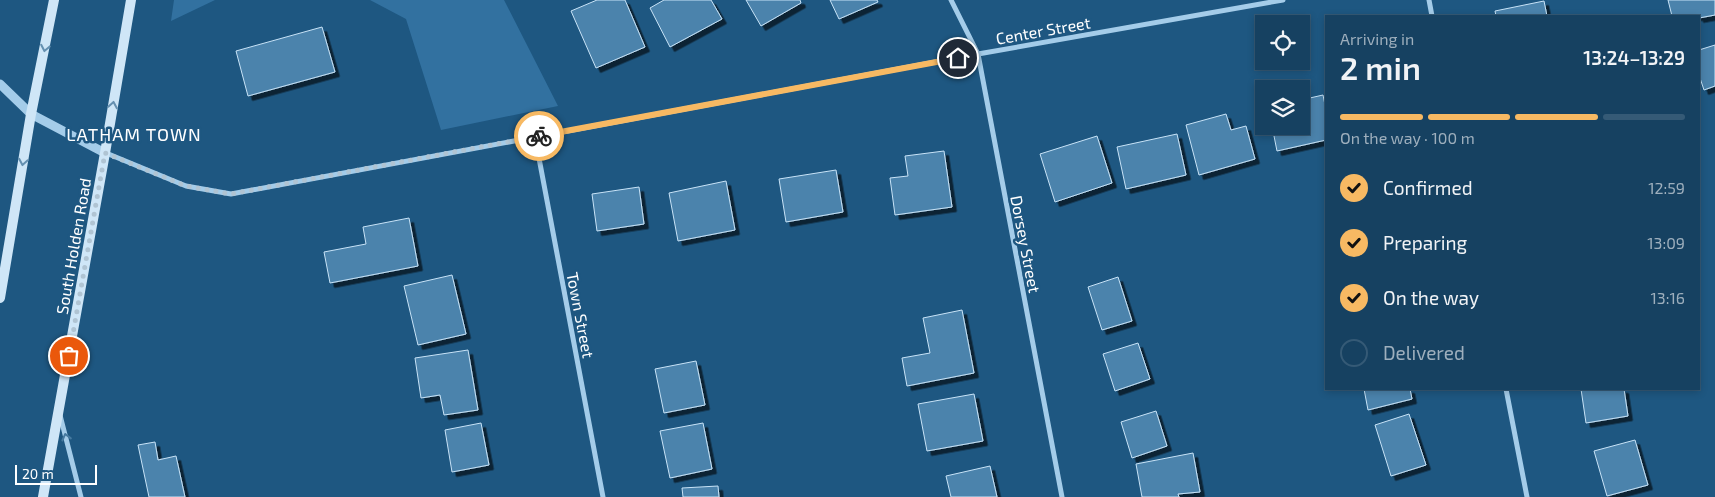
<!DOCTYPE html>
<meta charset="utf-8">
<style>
:root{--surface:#164161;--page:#1f4867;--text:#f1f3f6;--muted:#9eafbd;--line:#355a76;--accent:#f7b963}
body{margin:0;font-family:"Exo 2",sans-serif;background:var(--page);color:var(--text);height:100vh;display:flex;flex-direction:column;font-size:19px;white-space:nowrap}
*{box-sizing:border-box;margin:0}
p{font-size:16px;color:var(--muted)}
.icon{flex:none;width:28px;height:28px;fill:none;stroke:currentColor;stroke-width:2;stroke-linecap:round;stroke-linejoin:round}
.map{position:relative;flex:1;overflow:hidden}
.sheet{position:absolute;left:1325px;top:15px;width:375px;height:375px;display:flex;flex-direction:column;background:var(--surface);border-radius:0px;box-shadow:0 2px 8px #0003,0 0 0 1px var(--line)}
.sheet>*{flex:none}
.tools{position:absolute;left:1255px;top:15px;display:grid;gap:10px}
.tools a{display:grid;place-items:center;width:55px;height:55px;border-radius:0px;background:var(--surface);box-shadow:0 2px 8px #0003,0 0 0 1px var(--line);font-size:25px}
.scale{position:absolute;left:15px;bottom:12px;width:82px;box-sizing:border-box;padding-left:5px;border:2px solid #fff;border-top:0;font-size:14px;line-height:18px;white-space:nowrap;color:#fff;-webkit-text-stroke:4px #1e5781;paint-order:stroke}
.pin{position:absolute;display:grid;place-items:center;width:42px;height:42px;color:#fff;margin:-21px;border:2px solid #fff;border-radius:50%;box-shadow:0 1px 5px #0007}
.courier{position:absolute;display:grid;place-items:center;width:50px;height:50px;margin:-25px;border:4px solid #f7b963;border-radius:50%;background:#fff;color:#222;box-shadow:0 1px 6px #0007}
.headline em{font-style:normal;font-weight:600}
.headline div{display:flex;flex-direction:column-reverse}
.headline{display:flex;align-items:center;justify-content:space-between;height:85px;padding:0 15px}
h1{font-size:32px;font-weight:600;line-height:38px}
.bar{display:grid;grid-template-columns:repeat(4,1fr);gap:8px 5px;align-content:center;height:60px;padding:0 15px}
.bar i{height:6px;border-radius:4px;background:var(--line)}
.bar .on{background:var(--accent)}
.bar p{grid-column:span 4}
ol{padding:0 15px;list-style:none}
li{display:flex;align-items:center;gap:15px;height:55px}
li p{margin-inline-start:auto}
li .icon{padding:5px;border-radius:50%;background:var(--accent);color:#111;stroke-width:4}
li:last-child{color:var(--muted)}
li i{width:28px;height:28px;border:2px solid var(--line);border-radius:50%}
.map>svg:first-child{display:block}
</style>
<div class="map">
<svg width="1715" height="497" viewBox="0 0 1715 497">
<defs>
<filter id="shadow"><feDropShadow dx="4.5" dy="4.5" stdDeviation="0" flood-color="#0009"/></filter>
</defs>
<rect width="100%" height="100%" fill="#1e5781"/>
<g fill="#3271a0">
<polygon points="174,0 215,0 171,21"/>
<polygon points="370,0 504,0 558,106 441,130 406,19"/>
</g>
<g fill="#4b83ac" stroke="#c8e3f7" filter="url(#shadow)">
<polygon points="597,0 625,0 645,47 596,68 571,11"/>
<polygon points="664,0 711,0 722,19 670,47 650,8"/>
<polygon points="746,0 800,0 801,3 761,26"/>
<polygon points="830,0 877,0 878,2 839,19"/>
<polygon points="1668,0 1715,0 1715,15 1699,18 1699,16 1672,16"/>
<polygon points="1544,1 1547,16 1496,16 1495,11"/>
<polygon points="322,27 335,72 248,96 236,51"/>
<polygon points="1715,45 1715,86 1704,90 1699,75 1699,50"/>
<polygon points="1323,95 1326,110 1326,140 1277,151 1272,126 1301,126 1301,100"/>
<polygon points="1226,114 1231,130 1246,126 1255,159 1199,175 1186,125"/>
<polygon points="1177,134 1186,175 1126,189 1117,147"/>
<polygon points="1097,136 1112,183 1055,202 1040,154"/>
<polygon points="944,151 952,207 895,215 890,178 908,176 905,156"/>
<polygon points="836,170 843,212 786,222 779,179"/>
<polygon points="726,181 735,230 678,241 669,193"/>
<polygon points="639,187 644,224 597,231 592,194"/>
<polygon points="409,218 418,266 330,283 324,252 366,244 363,227"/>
<polygon points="452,275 466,334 418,345 404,286"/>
<polygon points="1118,277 1132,321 1102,330 1088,287"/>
<polygon points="962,310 974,373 907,386 902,358 930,353 923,318"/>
<polygon points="1138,343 1150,379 1115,391 1103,354"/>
<polygon points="468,350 478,410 444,415 440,395 421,398 415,358"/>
<polygon points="696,361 705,405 664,413 655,369"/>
<polygon points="1364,389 1410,389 1412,399 1368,410"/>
<polygon points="1581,389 1624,389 1628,416 1586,423"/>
<polygon points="974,394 983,441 927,451 918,404"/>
<polygon points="1156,411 1167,446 1132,458 1121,422"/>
<polygon points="1409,414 1426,465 1391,476 1375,425"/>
<polygon points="481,423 489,465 452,472 445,430"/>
<polygon points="703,423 712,469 670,478 660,431"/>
<polygon points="1635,440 1648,485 1607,496 1594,451"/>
<polygon points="155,442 158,460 176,456 185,497 149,497 138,445"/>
<polygon points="1193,453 1200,492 1178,494 1179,497 1142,497 1136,464"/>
<polygon points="990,466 997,497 951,497 946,476"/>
<polygon points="718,486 719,497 683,497 682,488"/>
</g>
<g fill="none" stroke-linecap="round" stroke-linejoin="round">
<g stroke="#a4cce9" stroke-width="5">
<polyline points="951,0 978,54 1062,497"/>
<polyline points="1429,0 1432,16"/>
<polyline points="535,137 603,497"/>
<polyline points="106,153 186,186 231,194 978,54 1283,0"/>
<polyline points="1506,389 1527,497"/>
<polyline points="60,415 81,497"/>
</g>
<polyline stroke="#a4cce9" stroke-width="9" points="0,84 31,114 105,153"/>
<g stroke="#cfe6f7" stroke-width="10">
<polyline points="0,298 31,114 54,0"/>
<polyline points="43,497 105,153 131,0"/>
</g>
</g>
<defs><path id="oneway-chevron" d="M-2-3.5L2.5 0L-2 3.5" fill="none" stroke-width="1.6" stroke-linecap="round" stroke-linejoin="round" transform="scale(1.25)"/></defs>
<g stroke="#6590b0">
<use href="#oneway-chevron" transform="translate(45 48) rotate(101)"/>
<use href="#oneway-chevron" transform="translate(113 105) rotate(-80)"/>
<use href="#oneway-chevron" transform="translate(23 162) rotate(100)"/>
</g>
<use stroke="#467aa0" href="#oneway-chevron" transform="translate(66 437) rotate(-104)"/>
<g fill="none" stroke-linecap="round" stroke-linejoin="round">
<polyline stroke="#b0c4d3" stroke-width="5" stroke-dasharray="0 9" points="69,356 105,153 186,186 231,194 539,136"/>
<polyline stroke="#f7b963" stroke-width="6" points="539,136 958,58"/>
</g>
<g text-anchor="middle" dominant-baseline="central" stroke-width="5" stroke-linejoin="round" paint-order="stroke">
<g font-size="16" fill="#fff" stroke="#1e5781">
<text transform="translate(1043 30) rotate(-10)">Center Street</text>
<text transform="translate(1026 244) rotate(79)">Dorsey Street</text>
<text transform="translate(73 246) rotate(-80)">South Holden Road</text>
<text transform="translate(581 315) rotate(79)">Town Street</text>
</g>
<g font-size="18" letter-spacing="1" fill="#fff" stroke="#1e5781">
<text x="134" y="134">LATHAM TOWN</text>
</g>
</g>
</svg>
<div class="tools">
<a><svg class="icon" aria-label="locate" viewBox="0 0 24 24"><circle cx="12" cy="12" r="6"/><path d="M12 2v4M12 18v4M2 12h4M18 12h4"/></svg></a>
<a><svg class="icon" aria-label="layers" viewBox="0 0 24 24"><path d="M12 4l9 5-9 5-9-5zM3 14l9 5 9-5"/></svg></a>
</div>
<div class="scale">20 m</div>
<div class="pin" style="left:69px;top:356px;background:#ea580c"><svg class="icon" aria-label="bag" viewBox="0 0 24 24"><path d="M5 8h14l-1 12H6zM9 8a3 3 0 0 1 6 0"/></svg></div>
<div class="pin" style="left:958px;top:58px;background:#1f2937"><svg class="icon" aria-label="home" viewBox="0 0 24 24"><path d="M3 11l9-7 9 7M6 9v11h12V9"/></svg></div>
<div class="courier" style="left:539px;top:136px"><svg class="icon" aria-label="bike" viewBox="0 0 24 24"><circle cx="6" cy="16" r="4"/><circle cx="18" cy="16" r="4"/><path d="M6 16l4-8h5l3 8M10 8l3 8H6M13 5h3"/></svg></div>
<section class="sheet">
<div class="headline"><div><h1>2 min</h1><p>Arriving in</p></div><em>13:24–13:29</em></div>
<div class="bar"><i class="on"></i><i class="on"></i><i class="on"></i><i></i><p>On the way · 100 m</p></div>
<ol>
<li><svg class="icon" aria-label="check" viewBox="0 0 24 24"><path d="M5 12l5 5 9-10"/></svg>Confirmed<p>12:59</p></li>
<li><svg class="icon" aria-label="check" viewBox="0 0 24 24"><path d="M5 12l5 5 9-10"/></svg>Preparing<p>13:09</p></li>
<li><svg class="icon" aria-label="check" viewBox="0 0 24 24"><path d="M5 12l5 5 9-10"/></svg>On the way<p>13:16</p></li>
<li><i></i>Delivered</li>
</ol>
</section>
</div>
